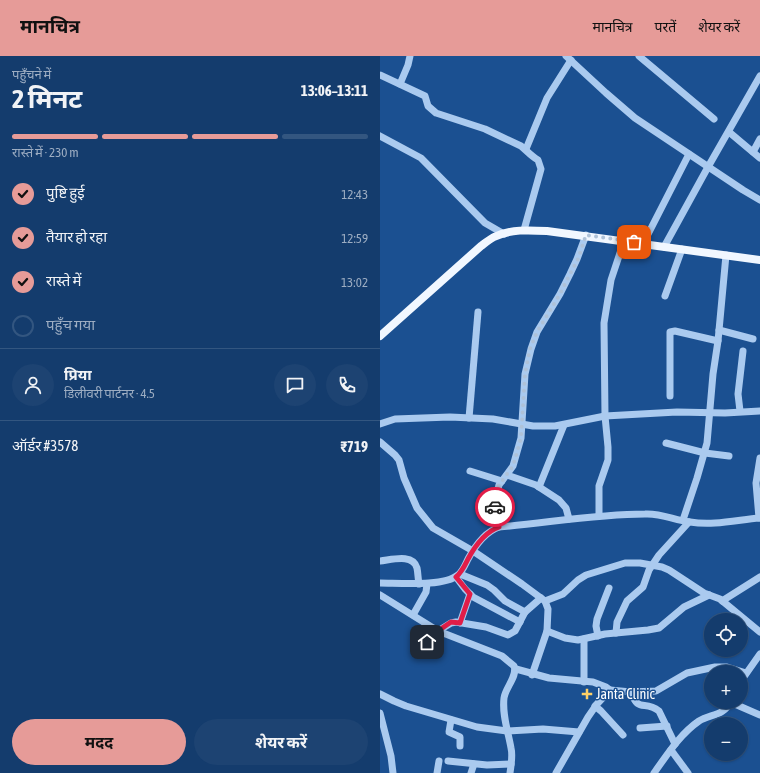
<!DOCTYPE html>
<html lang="hi">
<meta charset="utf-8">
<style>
:root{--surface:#143c6d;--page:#1d4372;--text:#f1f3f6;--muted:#9dadc2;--line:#335680;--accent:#e69b98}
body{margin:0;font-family:"Asap Condensed","Noto Sans Devanagari",sans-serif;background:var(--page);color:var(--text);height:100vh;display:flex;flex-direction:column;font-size:15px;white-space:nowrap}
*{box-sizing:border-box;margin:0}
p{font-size:13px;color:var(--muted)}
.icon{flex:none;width:22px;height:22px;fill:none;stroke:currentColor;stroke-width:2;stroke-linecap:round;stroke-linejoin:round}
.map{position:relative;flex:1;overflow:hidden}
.sheet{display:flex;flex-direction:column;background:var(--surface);width:380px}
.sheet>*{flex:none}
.buttons{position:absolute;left:324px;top:557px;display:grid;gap:8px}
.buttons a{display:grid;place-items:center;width:44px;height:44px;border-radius:50%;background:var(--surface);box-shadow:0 1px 3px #0004,0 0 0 1px var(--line);font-size:20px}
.pin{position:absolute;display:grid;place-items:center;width:34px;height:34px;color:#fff;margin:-17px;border-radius:8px;box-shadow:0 2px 6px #0006}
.courier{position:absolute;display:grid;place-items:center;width:40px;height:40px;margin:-20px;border:3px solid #e11d48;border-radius:50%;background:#fff;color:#222;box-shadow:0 1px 5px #0007}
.summary em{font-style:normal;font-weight:700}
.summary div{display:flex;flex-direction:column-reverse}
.summary{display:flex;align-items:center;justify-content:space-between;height:68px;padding:0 12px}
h1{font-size:26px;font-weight:700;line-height:30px}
.bar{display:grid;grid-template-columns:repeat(4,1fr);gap:6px 4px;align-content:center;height:48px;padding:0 12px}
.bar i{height:5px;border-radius:3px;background:var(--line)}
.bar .on{background:var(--accent)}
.bar p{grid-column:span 4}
.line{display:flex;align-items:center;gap:10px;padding:0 12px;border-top:1px solid var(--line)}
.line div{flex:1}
.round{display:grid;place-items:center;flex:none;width:42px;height:42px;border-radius:21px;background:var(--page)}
ol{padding:0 12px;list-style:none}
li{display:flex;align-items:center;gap:12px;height:44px}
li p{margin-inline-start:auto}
li .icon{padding:4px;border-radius:50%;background:var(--accent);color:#111;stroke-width:4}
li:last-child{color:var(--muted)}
li i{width:22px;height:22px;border:2px solid var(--line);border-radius:50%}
.primary-button{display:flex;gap:8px;margin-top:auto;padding:8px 12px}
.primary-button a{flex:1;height:46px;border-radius:24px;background:var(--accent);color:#111;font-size:16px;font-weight:700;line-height:46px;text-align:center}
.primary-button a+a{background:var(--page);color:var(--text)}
header{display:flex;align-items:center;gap:24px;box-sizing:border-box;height:56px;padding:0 20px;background:var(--accent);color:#111}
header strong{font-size:19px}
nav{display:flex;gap:22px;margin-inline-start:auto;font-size:14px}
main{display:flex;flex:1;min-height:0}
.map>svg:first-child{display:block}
</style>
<header>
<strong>मानचित्र</strong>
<nav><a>मानचित्र</a><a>परतें</a><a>शेयर करें</a></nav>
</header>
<main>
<section class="sheet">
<div class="summary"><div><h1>2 मिनट</h1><p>पहुँचने में</p></div><em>13:06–13:11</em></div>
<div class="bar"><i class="on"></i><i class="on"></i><i class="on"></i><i></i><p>रास्ते में · 230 m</p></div>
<ol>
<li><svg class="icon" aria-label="check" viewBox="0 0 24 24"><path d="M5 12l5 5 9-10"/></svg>पुष्टि हुई<p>12:43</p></li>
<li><svg class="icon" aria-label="check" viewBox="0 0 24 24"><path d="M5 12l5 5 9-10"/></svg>तैयार हो रहा<p>12:59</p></li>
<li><svg class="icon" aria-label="check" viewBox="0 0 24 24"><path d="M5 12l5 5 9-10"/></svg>रास्ते में<p>13:02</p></li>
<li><i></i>पहुँच गया</li>
</ol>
<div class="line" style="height:72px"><a class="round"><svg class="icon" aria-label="person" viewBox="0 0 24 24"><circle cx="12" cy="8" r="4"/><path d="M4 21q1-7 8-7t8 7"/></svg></a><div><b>प्रिया</b><p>डिलीवरी पार्टनर · 4.5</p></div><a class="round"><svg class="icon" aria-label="chat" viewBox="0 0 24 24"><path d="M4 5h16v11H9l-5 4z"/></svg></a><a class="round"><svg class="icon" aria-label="phone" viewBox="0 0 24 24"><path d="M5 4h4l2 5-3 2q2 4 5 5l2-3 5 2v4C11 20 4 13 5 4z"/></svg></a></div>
<div class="line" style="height:52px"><div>ऑर्डर #3578</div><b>₹719</b></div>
<div class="primary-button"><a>मदद</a><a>शेयर करें</a></div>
</section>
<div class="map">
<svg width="380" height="717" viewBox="0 0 380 717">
<rect width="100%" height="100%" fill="#1b5091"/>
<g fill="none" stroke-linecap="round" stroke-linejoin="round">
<g stroke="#aacaef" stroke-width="7">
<polyline points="186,0 226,37 255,62 363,134 380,144"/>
<polyline points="259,0 334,63"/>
<path d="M 0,19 L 45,40 L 48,50 L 56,57 L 105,73 L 141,90 C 147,95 151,100 158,104 L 161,113 L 144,174"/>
<polyline points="20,28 28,9 30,0"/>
<polyline points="349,76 380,102"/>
<polyline points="0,80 41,102 105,167 124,178"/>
<polyline points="146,93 167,42 191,4"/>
<polyline points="373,96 380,83"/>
<polyline points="263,188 309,98"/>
<polyline points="284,191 328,111 380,20"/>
<polyline points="285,240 302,193"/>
<polyline points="339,274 373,283"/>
<polyline points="290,340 290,276 295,275 338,285"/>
<polyline points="360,355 358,338 363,295"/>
<polyline points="89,362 98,256"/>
<polyline points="0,368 15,363 70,361 113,363 153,370 175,370 225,360 297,356 345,357 380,355"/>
<polyline points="0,386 15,399 19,404 24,422 37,452 53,472 93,495 142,528 165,545 168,553 167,575 152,619"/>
<polyline points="286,387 325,397 349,400"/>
<polyline points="90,415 122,425"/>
<polyline points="127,419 156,429 179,444 186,452 189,463"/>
<polyline points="159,431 184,369"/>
<polyline points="219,460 219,430 228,404 228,391 225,360 224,267 231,224 244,185"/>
<polyline points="379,462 376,427 380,402"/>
<polyline points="303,464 317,422 327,387 333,318 338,285 346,199"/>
<polyline points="119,471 114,449 115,444 119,429 133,410 141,382 145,318 151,293 157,276 180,238 190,218 197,203 206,179"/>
<path d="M 0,505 C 11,504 33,497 37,512 C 38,517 38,523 39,528"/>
<polyline points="80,518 107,529 114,534 125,545 145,556 161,542"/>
<polyline points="76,521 85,533 93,541 140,566"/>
<path d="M 0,527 C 19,527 64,531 78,519 C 83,515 85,509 88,503 C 95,490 105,476 119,471 C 167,467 216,458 265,458 C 281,457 294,464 310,466 C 333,470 357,464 380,462"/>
<path d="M 0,539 L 58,575 L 122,600 L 134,610 C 138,620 125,632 124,642 C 122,659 128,675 131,692 C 133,700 131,709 130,717"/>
<polyline points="165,545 183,538 198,524 206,519 245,507 260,507 282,511 289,514 324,537 340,543 380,576"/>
<polyline points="342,545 380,521"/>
<polyline points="33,559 46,536 47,528"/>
<polyline points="80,567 90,538"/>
<polyline points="58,575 71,567 76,566 106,571 128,579 135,575 145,556"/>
<polyline points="167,575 185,582 198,584 225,578 268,574 279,572 304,551 329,539"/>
<polyline points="236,577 237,566 247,545 263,531 269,514 279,499 309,466"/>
<polyline points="218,580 216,570 217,563 229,532"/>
<polyline points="204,583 204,626"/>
<polyline points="39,598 54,573"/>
<polyline points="136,613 169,622 213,626 226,631 230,634"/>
<polyline points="361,625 380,598"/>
<path d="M 251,636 C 258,657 264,644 279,655 L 295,688"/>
<polyline points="0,638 14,645 26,650 97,671 127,675 163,673 199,676"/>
<polyline points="350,646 380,659"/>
<polyline points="215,650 221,655 243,679"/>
<polyline points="0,657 11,700 13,717"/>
<polyline points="71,664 69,676 80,681 80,690"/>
<polyline points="260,672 287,670"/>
<polyline points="291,694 308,717"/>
<polyline points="68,705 107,709 131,708"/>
<polyline points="57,717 59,705"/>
<polyline points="91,717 94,708"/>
<polyline points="176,717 208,661 217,648 230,634 251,636 276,635 307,617 335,611 347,611 366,617"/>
<path d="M 274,717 C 287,699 300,678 319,665 C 330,658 344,660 350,646"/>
</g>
<path stroke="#f1f7ff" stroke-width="8" d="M 0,280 L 101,190 C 105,187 110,183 114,181 C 130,173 149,174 167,175 L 380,204"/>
</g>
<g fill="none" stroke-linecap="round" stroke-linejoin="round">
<polyline stroke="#afc2d8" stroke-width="4" stroke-dasharray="0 7.2" points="115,451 117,435 119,429 133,410 141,382 145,318 150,293 157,276 180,238 190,218 198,203 206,179 254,186"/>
<path stroke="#e11d48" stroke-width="5" d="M 47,586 L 54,573 L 58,575 L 71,566 L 80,567 L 90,538 L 76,521 C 82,516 85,509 88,503 C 95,490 105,476 119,471 L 115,451"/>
</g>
<path fill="#ffd167" stroke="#1b5091" stroke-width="1.5" d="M205 632h4v4h4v4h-4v4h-4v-4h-4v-4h4z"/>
<g text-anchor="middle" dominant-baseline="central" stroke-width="3" stroke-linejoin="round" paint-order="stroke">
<g font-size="14" fill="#fff" stroke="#1b5091" text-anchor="start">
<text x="216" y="638">Janta Clinic</text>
</g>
</g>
</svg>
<div class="buttons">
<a><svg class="icon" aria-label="locate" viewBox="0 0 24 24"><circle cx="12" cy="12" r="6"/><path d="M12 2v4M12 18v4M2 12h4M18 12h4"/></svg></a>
<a>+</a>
<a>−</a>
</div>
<div class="pin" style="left:254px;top:186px;background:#ea580c"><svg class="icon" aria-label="bag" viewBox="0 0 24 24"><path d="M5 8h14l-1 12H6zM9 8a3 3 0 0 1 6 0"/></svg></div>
<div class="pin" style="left:47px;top:586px;background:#1f2937"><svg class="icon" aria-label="home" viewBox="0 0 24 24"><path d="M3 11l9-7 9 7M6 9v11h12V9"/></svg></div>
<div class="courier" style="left:115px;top:451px"><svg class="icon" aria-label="car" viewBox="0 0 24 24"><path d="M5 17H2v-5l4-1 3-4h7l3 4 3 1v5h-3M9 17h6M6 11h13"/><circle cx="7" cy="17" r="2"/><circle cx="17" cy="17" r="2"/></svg></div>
</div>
</main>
